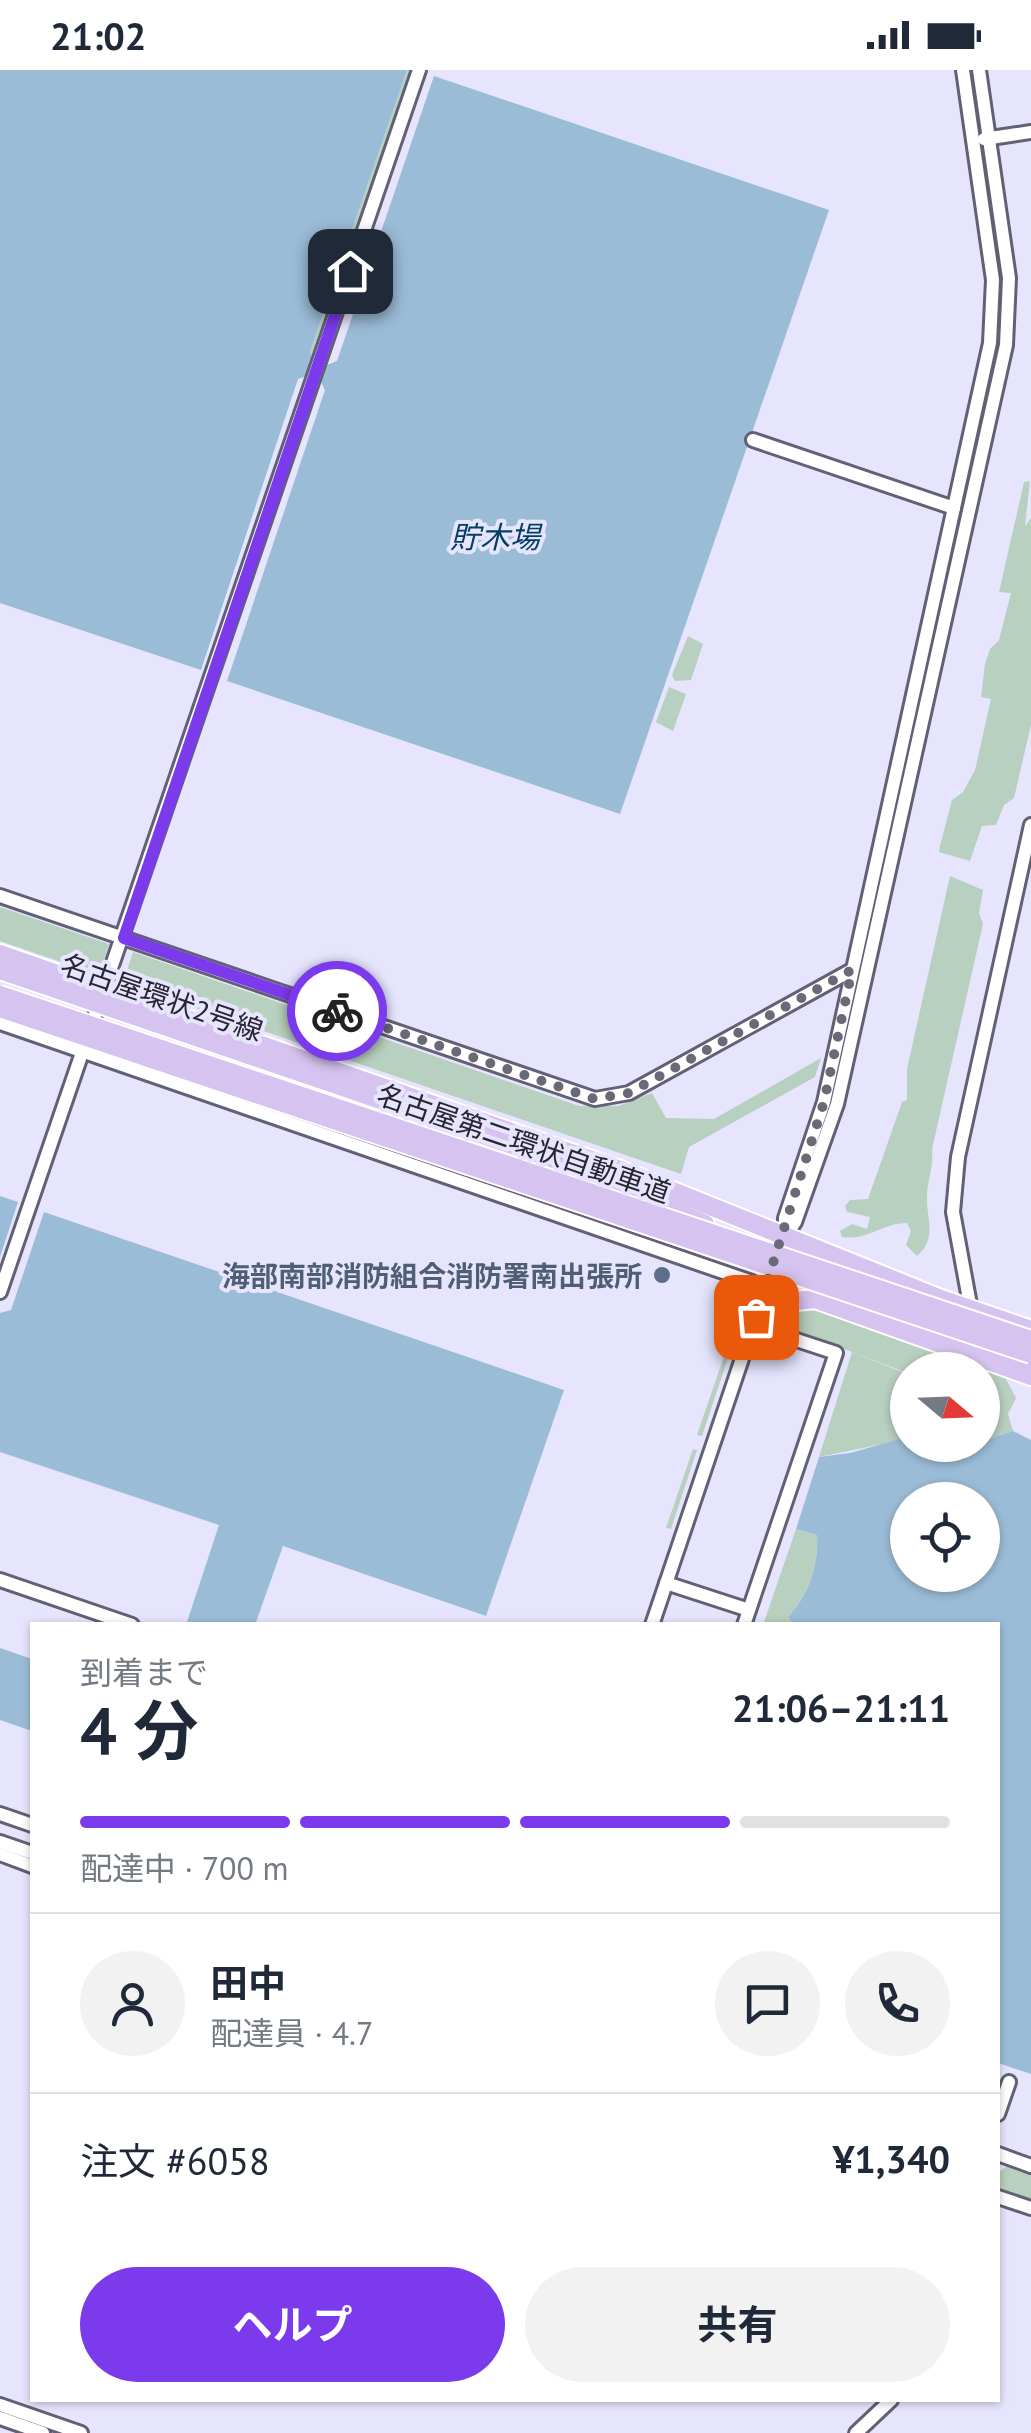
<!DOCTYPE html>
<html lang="ja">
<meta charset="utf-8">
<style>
:root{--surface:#fff;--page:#f2f2f3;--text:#1f2937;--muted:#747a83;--line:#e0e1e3;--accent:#7c3aed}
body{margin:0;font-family:"PT Sans","Noto Sans JP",sans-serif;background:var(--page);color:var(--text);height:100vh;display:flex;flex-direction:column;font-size:38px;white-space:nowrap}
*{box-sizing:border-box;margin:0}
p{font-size:32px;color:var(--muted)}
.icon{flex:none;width:55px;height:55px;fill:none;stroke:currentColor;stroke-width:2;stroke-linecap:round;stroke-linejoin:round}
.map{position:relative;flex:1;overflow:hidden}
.sheet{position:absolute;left:30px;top:1552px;width:970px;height:780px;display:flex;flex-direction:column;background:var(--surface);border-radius:0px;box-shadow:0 2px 8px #0004}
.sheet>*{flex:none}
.needle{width:65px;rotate:109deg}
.buttons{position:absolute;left:890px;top:1282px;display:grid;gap:20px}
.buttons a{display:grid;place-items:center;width:110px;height:110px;border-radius:50%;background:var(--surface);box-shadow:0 2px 8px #0004;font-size:50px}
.pin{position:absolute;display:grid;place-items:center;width:85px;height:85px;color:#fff;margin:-42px;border-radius:20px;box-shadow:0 5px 15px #0006}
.courier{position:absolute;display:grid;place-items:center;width:100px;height:100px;margin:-50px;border:8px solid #7c3aed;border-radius:50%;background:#fff;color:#222;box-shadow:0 2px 12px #0007}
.summary em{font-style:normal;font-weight:700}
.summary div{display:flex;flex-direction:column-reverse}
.summary{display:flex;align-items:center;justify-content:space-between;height:170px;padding:0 50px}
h1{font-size:65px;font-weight:700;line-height:75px}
.bar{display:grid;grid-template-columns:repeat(4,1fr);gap:15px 10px;align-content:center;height:120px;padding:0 50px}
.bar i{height:12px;border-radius:8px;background:var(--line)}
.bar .active{background:var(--accent)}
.bar p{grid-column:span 4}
.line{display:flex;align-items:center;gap:25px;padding:0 50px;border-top:2px solid var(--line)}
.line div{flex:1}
.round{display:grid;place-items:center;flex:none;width:105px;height:105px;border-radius:52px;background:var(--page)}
.cta{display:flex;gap:20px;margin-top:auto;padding:20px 50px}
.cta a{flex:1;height:115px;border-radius:60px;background:var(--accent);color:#fff;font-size:40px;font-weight:700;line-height:115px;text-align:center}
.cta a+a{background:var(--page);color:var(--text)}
.status{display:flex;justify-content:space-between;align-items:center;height:70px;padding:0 50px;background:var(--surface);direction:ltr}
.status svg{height:28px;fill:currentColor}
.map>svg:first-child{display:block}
</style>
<div class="status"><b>21:02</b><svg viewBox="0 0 49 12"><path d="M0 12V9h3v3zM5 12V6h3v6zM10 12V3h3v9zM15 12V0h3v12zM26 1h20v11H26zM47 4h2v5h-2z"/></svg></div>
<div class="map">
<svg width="1031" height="2363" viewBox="0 0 1031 2363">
<rect width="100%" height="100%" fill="#e7e5fe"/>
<g fill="#b8d0bf">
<polygon points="407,0 415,0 313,290 310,282"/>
<polygon points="1030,411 1025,456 1031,448 1031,655 1014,728 1004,735 996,755 982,756 970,791 939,782 940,776 952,730 963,722 975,700 991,629 981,627 985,594 990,579 999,570 1011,523 999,522 1024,412"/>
<polygon points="688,566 703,574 691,610 675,611 672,605"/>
<polygon points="669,617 686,624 673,661 656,652"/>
<path d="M 950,806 L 983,820 L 979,843 L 983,854 L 932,1079 C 934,1097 927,1111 927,1127 C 926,1147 938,1168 917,1186 L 906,1175 L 911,1161 L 907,1153 C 882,1153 868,1171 842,1167 L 840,1161 L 852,1154 L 867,1159 L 870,1147 L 847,1142 L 845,1136 L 850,1130 L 868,1129 L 902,1032 L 907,1030 L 907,999 Z"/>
<polygon points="0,837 109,874 99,905 0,871"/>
<polygon points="133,882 579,1036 618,1036 652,1023 666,1048 714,1049 821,988 815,1007 689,1077 681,1104 123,913"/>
<polygon points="746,1222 750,1223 702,1366 697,1365"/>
<polygon points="807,1228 999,1296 1016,1328 1008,1344 1013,1361 983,1371 982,1300 907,1303 774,1252 777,1243"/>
<polygon points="852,1282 907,1304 907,1369 819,1387"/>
<polygon points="693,1379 697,1380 671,1459 666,1458"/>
<path d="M 796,1459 L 817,1465 C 819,1495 808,1525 788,1547 L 793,1555 L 763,1555 Z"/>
<polygon points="1007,2096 1031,2104 1031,2132 998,2119 998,2103"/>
</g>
<g fill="#9bbcd7" fill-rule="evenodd">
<polygon points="0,0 407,0 310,282 313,290 327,295 337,291 434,6 829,140 620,744 227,611 325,320 320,310 307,306 298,309 201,600 0,533"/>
<polygon points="0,1126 18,1132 0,1187"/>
<polygon points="44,1142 564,1320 486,1546 283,1476 255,1555 186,1555 219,1455 0,1382 0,1243 11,1240"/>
<path d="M 1013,1361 L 1031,1370 L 1031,2004 L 998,1993 L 998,1555 L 793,1555 L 788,1547 C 808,1526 819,1495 817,1465 L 796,1459 L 819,1387 L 850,1383 L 900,1369 L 907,1369 L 908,1375 L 982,1375 L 983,1371 ZM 908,1430 L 982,1430 L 982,1505 L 908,1505 Z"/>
<polygon points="0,1578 32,1589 32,1661 0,1650"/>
</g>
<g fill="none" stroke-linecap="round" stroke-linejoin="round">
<g stroke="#626075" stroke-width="18">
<g id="minor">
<polyline points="984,69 1031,62"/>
<polyline points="753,370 954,438"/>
<polyline points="0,826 595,1029 629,1023 852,900"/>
<polyline points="0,953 752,1212"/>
<polyline points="785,1165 785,1148 824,1032 990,273 993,210 963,0"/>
<polyline points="783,1170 795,1152 837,1034 1006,275 1009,208 979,0"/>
<polyline points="0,1222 419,0"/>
<polyline points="971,1240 953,1142 958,1087 1031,755"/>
<polyline points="0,1510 132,1555"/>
<polyline points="666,1513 749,1540"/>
<polyline points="652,1555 774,1194"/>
<polyline points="744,1555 836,1283 754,1256"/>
<polyline points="0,1744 32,1755"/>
<polyline points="0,1772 32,1783"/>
<polyline points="0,1784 32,1796"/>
<polyline points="998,2044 1009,2012"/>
<polyline points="998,2084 1031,2096"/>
<polyline points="998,2127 1031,2138"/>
<polyline points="0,2335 81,2363"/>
<polyline points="0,2348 43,2363"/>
<polyline points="856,2363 891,2330"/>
</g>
</g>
<g stroke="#fff" stroke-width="22">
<g id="highway">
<polyline points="0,884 623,1101 941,1229 1031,1260"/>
<polyline points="0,900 568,1094 705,1154"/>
<polyline points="756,1247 787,1232 815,1229 1031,1306"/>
<polyline points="933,1259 1031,1293"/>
</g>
</g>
<use href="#minor" stroke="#fff" stroke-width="12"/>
<use href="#highway" stroke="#d6c3ef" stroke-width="18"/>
<g stroke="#fff" stroke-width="22" stroke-linecap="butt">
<g id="highway-bridge">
<polyline points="0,925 1031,1270"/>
<polyline points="0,938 1031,1284"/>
</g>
</g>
<use href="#highway-bridge" stroke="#d6c3ef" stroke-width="18"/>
</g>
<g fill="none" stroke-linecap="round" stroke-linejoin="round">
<polyline stroke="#6a6978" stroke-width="10" stroke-dasharray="0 18" points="337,941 595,1029 629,1023 852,900 824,1032 756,1247"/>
<polyline stroke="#7c3aed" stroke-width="12" points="337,941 124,868 350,201"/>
</g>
<circle fill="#5c6f8a" stroke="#e7e5fe" stroke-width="4" cx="662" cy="1205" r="10"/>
<g text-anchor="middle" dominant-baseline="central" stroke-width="8" stroke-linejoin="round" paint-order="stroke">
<g font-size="28" fill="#272630" stroke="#e7e5fe">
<text transform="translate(162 927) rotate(19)">名古屋環状2号線</text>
<text transform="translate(524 1073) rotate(19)">名古屋第二環状自動車道</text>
</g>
<g font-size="28" font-weight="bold" fill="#4e5e75" stroke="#e7e5fe" text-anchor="end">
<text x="642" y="1205">海部南部消防組合消防署南出張所</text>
</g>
<g font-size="30" font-style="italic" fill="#033f63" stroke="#e7e5fe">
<text x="495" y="466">貯木場</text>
</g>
</g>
</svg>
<div class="buttons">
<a><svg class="needle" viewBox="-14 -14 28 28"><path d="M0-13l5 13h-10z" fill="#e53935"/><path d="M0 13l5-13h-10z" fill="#747a83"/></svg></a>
<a><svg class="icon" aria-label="locate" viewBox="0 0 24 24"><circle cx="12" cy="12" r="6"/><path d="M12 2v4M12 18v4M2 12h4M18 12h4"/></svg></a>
</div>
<div class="pin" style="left:756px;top:1247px;background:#ea580c"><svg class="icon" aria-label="bag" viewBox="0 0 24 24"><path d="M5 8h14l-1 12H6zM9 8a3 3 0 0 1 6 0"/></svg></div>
<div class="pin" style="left:350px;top:201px;background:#1f2937"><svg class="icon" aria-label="home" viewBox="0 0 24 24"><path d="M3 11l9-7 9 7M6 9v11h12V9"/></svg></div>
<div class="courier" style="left:337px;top:941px"><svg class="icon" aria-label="bike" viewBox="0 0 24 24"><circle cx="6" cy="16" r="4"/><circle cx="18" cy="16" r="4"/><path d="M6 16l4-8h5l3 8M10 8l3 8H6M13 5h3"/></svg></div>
<section class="sheet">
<div class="summary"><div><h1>4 分</h1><p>到着まで</p></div><em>21:06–21:11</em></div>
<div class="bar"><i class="active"></i><i class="active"></i><i class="active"></i><i></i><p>配達中 · 700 m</p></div>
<div class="line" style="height:180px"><a class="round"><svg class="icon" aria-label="person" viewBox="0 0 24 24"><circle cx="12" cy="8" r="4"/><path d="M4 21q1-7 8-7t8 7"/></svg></a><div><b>田中</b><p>配達員 · 4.7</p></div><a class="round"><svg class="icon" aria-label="chat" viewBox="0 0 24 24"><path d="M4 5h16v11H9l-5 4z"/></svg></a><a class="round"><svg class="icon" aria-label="phone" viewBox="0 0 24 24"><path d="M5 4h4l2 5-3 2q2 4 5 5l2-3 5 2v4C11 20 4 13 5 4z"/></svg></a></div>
<div class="line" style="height:130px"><div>注文 #6058</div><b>¥1,340</b></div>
<div class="cta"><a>ヘルプ</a><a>共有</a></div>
</section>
</div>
